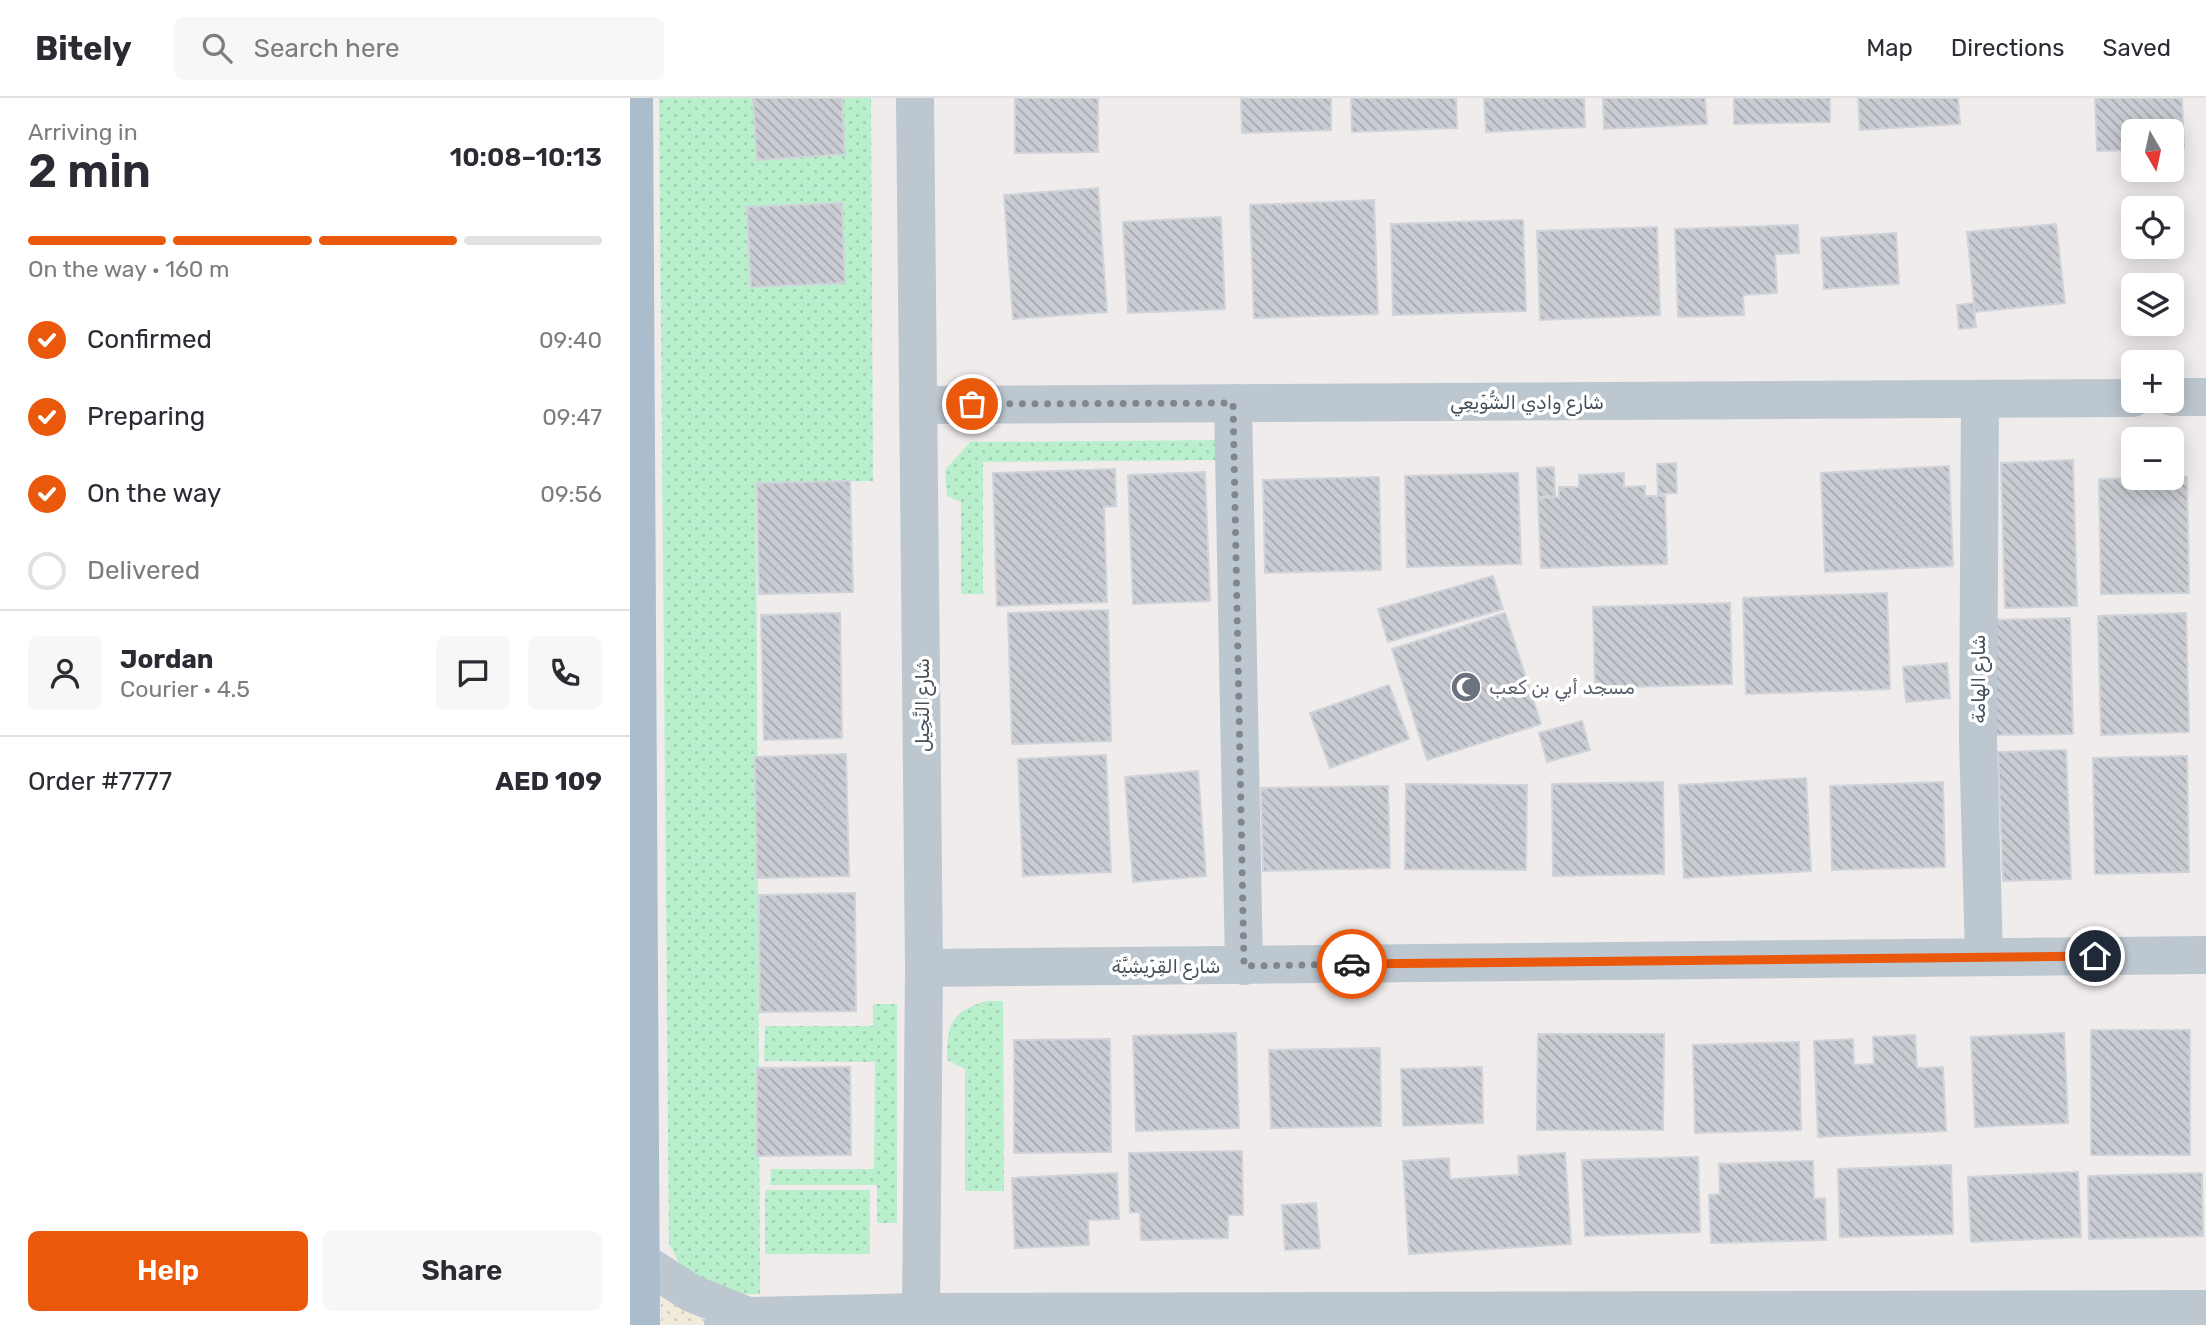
<!DOCTYPE html>
<meta charset="utf-8">
<style>
:root{--surface:#fff;--page:#f7f7f7;--text:#2b2b33;--muted:#7c7c81;--line:#e1e1e2;--accent:#ea580c}
body{margin:0;font-family:Rubik,Cairo,sans-serif;background:var(--page);color:var(--text);height:100vh;display:flex;flex-direction:column;font-size:26px;white-space:nowrap}
*{box-sizing:border-box;margin:0}
p{font-size:23px;color:var(--muted)}
.icon{flex:none;width:38px;height:38px;fill:none;stroke:currentColor;stroke-width:2;stroke-linecap:round;stroke-linejoin:round}
.map{position:relative;flex:1;overflow:hidden}
.details{display:flex;flex-direction:column;background:var(--surface);width:630px}
.details>*{flex:none}
.needle{width:46px;rotate:171deg}
.fabs{position:absolute;left:1491px;top:21px;display:grid;gap:14px}
.fabs a{display:grid;place-items:center;width:63px;height:63px;border-radius:10px;background:var(--surface);box-shadow:0 4px 18px #0003;font-size:35px}
.pin{position:absolute;display:grid;place-items:center;width:60px;height:60px;color:#fff;margin:-30px;border:4px solid #fff;border-radius:50%;box-shadow:0 2px 7px #0007}
.courier{position:absolute;display:grid;place-items:center;width:70px;height:70px;margin:-35px;border:5px solid #ea580c;border-radius:50%;background:#fff;color:#222;box-shadow:0 2px 9px #0007}
.headline em{font-style:normal;font-weight:600}
.headline div{display:flex;flex-direction:column-reverse}
.headline{display:flex;align-items:center;justify-content:space-between;height:119px;padding:0 28px}
h1{font-size:46px;font-weight:600;line-height:52px}
.bar{display:grid;grid-template-columns:repeat(4,1fr);gap:10px 7px;align-content:center;height:84px;padding:0 28px}
.bar i{height:9px;border-radius:5px;background:var(--line)}
.bar .on{background:var(--accent)}
.bar p{grid-column:span 4}
.line{display:flex;align-items:center;gap:18px;padding:0 28px;border-top:2px solid var(--line)}
.line div{flex:1}
.round{display:grid;place-items:center;flex:none;width:74px;height:74px;border-radius:10px;background:var(--page)}
ol{padding:0 28px;list-style:none}
li{display:flex;align-items:center;gap:21px;height:77px}
li p{margin-inline-start:auto}
li .icon{padding:7px;border-radius:50%;background:var(--accent);color:#fff;stroke-width:4}
li:last-child{color:var(--muted)}
li i{width:38px;height:38px;border:4px solid var(--line);border-radius:50%}
.action{display:flex;gap:14px;margin-top:auto;padding:14px 28px}
.action a{flex:1;height:80px;border-radius:10px;background:var(--accent);color:#fff;font-size:28px;font-weight:600;line-height:80px;text-align:center}
.action a+a{background:var(--page);color:var(--text)}
header{display:flex;align-items:center;gap:42px;box-sizing:border-box;height:98px;padding:0 35px;background:var(--surface);border-bottom:2px solid var(--line)}
header strong{font-size:33px}
nav{display:flex;gap:38px;margin-inline-start:auto;font-size:24px}
.search{width:490px;height:63px;background:var(--page);display:flex;align-items:center;gap:18px;box-sizing:border-box;padding:0 24px;border-radius:10px;color:var(--muted);font-size:26px}
main{display:flex;flex:1;min-height:0}
.map>svg:first-child{display:block}
</style>
<header>
<strong>Bitely</strong>
<div class="search"><svg class="icon" aria-label="search" viewBox="0 0 24 24"><circle cx="10" cy="10" r="6"/><path d="M15 15l6 6"/></svg>Search here</div>
<nav><a>Map</a><a>Directions</a><a>Saved</a></nav>
</header>
<main>
<section class="details">
<div class="headline"><div><h1>2 min</h1><p>Arriving in</p></div><em>10:08–10:13</em></div>
<div class="bar"><i class="on"></i><i class="on"></i><i class="on"></i><i></i><p>On the way · 160 m</p></div>
<ol>
<li><svg class="icon" aria-label="check" viewBox="0 0 24 24"><path d="M5 12l5 5 9-10"/></svg>Confirmed<p>09:40</p></li>
<li><svg class="icon" aria-label="check" viewBox="0 0 24 24"><path d="M5 12l5 5 9-10"/></svg>Preparing<p>09:47</p></li>
<li><svg class="icon" aria-label="check" viewBox="0 0 24 24"><path d="M5 12l5 5 9-10"/></svg>On the way<p>09:56</p></li>
<li><i></i>Delivered</li>
</ol>
<div class="line" style="height:126px"><a class="round"><svg class="icon" aria-label="person" viewBox="0 0 24 24"><circle cx="12" cy="8" r="4"/><path d="M4 21q1-7 8-7t8 7"/></svg></a><div><b>Jordan</b><p>Courier · 4.5</p></div><a class="round"><svg class="icon" aria-label="chat" viewBox="0 0 24 24"><path d="M4 5h16v11H9l-5 4z"/></svg></a><a class="round"><svg class="icon" aria-label="phone" viewBox="0 0 24 24"><path d="M5 4h4l2 5-3 2q2 4 5 5l2-3 5 2v4C11 20 4 13 5 4z"/></svg></a></div>
<div class="line" style="height:91px"><div>Order #7777</div><b>AED 109</b></div>
<div class="action"><a>Help</a><a>Share</a></div>
</section>
<div class="map">
<svg width="1576" height="1227" viewBox="0 0 1576 1227">
<defs>
<pattern id="grass-dots" width="8" height="8" patternUnits="userSpaceOnUse" patternTransform="scale(1.75)"><rect width="8" height="8" fill="#b9efcd"/><path d="M2 2h.1M6 6h.1" fill="none" stroke="#a0cfb2" stroke-width="1.8" stroke-linecap="round"/></pattern>
<pattern id="sand-dots" width="8" height="8" patternUnits="userSpaceOnUse" patternTransform="scale(1.75)"><rect width="8" height="8" fill="#f2ebdc"/><path d="M2 2h.1M6 6h.1" fill="none" stroke="#d1cbbf" stroke-width="1.8" stroke-linecap="round"/></pattern>
<pattern id="building-back-hatch" width="6" height="6" patternUnits="userSpaceOnUse" patternTransform="scale(1.75)"><rect width="6" height="6" fill="#c9ccd2"/><path d="M-1 5l2 2M0 0l6 6M5-1l2 2" fill="none" stroke="#a5a8ad"/></pattern>
</defs>
<rect width="100%" height="100%" fill="#f0ecec"/>
<g fill="url(#grass-dots)">
<polygon points="29,0 241,0 243,383 126,385 130,1196 99,1196 57,1180 39,1146"/>
<polygon points="590,342 591,362 353,364 353,496 331,496 331,404 317,398 315,372 340,344"/>
<path d="M 357,903 L 373,903 L 374,1093 L 335,1093 L 335,971 L 317,962 C 317,926 321,913 357,903 Z"/>
<polygon points="243,906 267,906 267,1125 247,1125 247,1087 140,1087 141,1071 244,1071 245,964 134,963 135,928 243,928"/>
<rect x="135" y="1092" width="105" height="64"/>
</g>
<polygon fill="url(#sand-dots)" points="30,1199 84,1227 32,1227"/>
<g fill="url(#building-back-hatch)" stroke="#d0d3d9" stroke-width="2">
<polygon points="123,0 212,0 215,56 127,62"/>
<polygon points="385,0 468,0 468,54 385,55"/>
<polygon points="611,0 701,0 701,32 612,35"/>
<polygon points="721,0 826,0 827,30 722,34"/>
<polygon points="854,0 954,0 955,29 856,34"/>
<polygon points="973,0 1075,0 1077,26 974,31"/>
<polygon points="1104,0 1200,0 1200,24 1104,26"/>
<polygon points="1228,0 1328,0 1330,26 1230,32"/>
<polygon points="1465,0 1552,0 1554,50 1542,50 1542,33 1503,33 1503,52 1467,53"/>
<polygon points="468,90 477,214 383,221 374,97"/>
<polygon points="744,102 748,216 624,220 620,107"/>
<polygon points="212,105 215,185 121,189 117,109"/>
<polygon points="591,119 595,211 498,215 493,124"/>
<polygon points="893,122 896,213 763,217 761,126"/>
<polygon points="1426,126 1435,205 1345,214 1337,134"/>
<polygon points="1168,127 1169,155 1145,156 1147,195 1113,197 1114,217 1048,219 1045,131"/>
<polygon points="1027,129 1030,217 910,222 907,133"/>
<polygon points="1266,135 1269,186 1194,191 1191,140"/>
<polygon points="1343,205 1346,229 1329,231 1327,207"/>
<polygon points="1443,362 1447,508 1375,510 1371,365"/>
<polygon points="1046,365 1047,395 1028,396 1027,366"/>
<polygon points="1319,368 1323,468 1195,474 1191,375"/>
<polygon points="924,369 925,398 908,399 907,370"/>
<polygon points="485,371 486,408 474,409 477,504 367,508 363,375"/>
<polygon points="575,374 580,503 503,506 498,377"/>
<polygon points="888,375 891,466 777,469 775,378"/>
<polygon points="994,375 994,389 1015,388 1015,398 1035,398 1037,466 911,470 908,400 929,399 929,389 949,389 949,377"/>
<polygon points="749,379 751,472 635,475 633,382"/>
<polygon points="1557,379 1559,495 1471,496 1469,381"/>
<polygon points="220,383 223,494 129,496 127,385"/>
<polygon points="863,478 873,511 758,544 748,511"/>
<polygon points="1257,495 1260,591 1116,596 1113,500"/>
<polygon points="1100,505 1102,586 965,590 963,509"/>
<polygon points="478,512 481,643 382,646 378,515"/>
<polygon points="210,515 212,640 134,642 131,517"/>
<polygon points="875,515 911,626 797,662 762,551"/>
<polygon points="1556,515 1559,634 1471,637 1468,518"/>
<polygon points="1440,520 1443,636 1363,637 1360,522"/>
<polygon points="1317,565 1320,600 1276,604 1273,569"/>
<polygon points="759,587 779,641 700,670 680,615"/>
<polygon points="952,623 960,652 917,664 909,635"/>
<polygon points="1436,652 1441,781 1373,783 1368,654"/>
<polygon points="216,656 219,778 127,780 125,659"/>
<polygon points="476,657 481,774 393,778 388,661"/>
<polygon points="1557,658 1559,774 1465,776 1463,660"/>
<polygon points="568,673 576,778 503,784 495,679"/>
<polygon points="1176,680 1181,773 1054,780 1049,687"/>
<polygon points="1033,684 1034,776 923,778 922,686"/>
<polygon points="1313,684 1315,769 1202,772 1200,688"/>
<polygon points="776,686 897,687 896,772 775,771"/>
<polygon points="758,688 760,770 633,773 631,690"/>
<polygon points="225,795 226,913 130,914 129,797"/>
<rect x="1461" y="932" width="99" height="125"/>
<polygon points="606,935 609,1030 506,1033 503,938"/>
<polygon points="1434,935 1438,1025 1345,1029 1341,939"/>
<polygon points="908,936 1034,936 1033,1032 907,1032"/>
<polygon points="1285,937 1287,970 1313,969 1316,1033 1188,1039 1184,943 1223,941 1224,967 1244,966 1243,939"/>
<polygon points="480,941 481,1054 384,1055 384,942"/>
<polygon points="1169,944 1171,1032 1065,1035 1063,947"/>
<polygon points="750,950 751,1028 641,1030 639,952"/>
<polygon points="220,969 221,1057 127,1058 127,970"/>
<polygon points="852,969 853,1025 773,1028 771,971"/>
<polygon points="612,1053 613,1117 598,1117 598,1140 511,1142 510,1114 500,1115 499,1055"/>
<polygon points="935,1055 941,1146 779,1156 773,1063 819,1060 820,1081 889,1077 888,1058"/>
<polygon points="1068,1059 1070,1134 955,1138 952,1062"/>
<polygon points="1183,1063 1184,1101 1195,1100 1196,1142 1081,1145 1079,1097 1090,1096 1089,1066"/>
<polygon points="1321,1067 1323,1136 1210,1139 1208,1071"/>
<polygon points="1448,1074 1451,1139 1341,1144 1338,1079"/>
<polygon points="487,1075 489,1121 458,1122 459,1147 385,1150 382,1080"/>
<polygon points="1572,1075 1573,1138 1459,1141 1458,1078"/>
<polygon points="686,1105 690,1150 655,1152 652,1107"/>
</g>
<g fill="none" stroke-linecap="round" stroke-linejoin="round">
<g stroke="#bdc7cf" stroke-width="38">
<polyline points="285,0 294,870 291,1214"/>
<polyline points="1542,299 1576,299"/>
<polyline points="1350,302 1348,641 1354,859"/>
<polyline points="603,305 614,868"/>
<polyline points="290,307 1503,300"/>
<polyline points="294,870 1576,857"/>
<polyline points="11,1163 61,1195 118,1218"/>
<polyline points="93,1227 118,1218 291,1214 1576,1211"/>
</g>
<polyline stroke="#abbdcd" stroke-width="38" points="4,0 11,1227"/>
</g>
<g fill="none" stroke-linecap="round" stroke-linejoin="round">
<polyline stroke="#81878d" stroke-width="7" stroke-dasharray="0 12.6" points="342,306 603,305 614,868 722,866"/>
<polyline stroke="#ea580c" stroke-width="9" points="722,866 1465,858"/>
</g>
<defs>
<g id="mosque-disc" transform="scale(1.575)"><circle r="9.5" fill="#6b7280" stroke="#fff"/><path d="M3.5-4.9A6 6 0 1 0 3.5 4.9A5 5 0 1 1 3.5-4.9Z" fill="#fff"/></g>
</defs>
<g fill-rule="evenodd">
<use href="#mosque-disc" x="836" y="589"/>
</g>
<g text-anchor="middle" dominant-baseline="central" stroke-width="7" stroke-linejoin="round" paint-order="stroke">
<g font-size="19" fill="#45505a" stroke="#fff">
<text x="897" y="304">شارع وادِي الشُّوَيعِي</text>
<text transform="translate(1348 581) rotate(-90)">شارع الهامة</text>
<text transform="translate(292 607) rotate(-90)">شارع النَّجِيل</text>
<text x="536" y="868">شارع القِرَيشِيَّة</text>
</g>
<g font-size="19" fill="#5b616d" stroke="#fff" text-anchor="start">
<text x="859" y="589">مسجد أبي بن كعب</text>
</g>
</g>
</svg>
<div class="fabs">
<a><svg class="needle" viewBox="-14 -14 28 28"><path d="M0-13l5 13h-10z" fill="#e53935"/><path d="M0 13l5-13h-10z" fill="#7c7c81"/></svg></a>
<a><svg class="icon" aria-label="locate" viewBox="0 0 24 24"><circle cx="12" cy="12" r="6"/><path d="M12 2v4M12 18v4M2 12h4M18 12h4"/></svg></a>
<a><svg class="icon" aria-label="layers" viewBox="0 0 24 24"><path d="M12 4l9 5-9 5-9-5zM3 14l9 5 9-5"/></svg></a>
<a>+</a>
<a>−</a>
</div>
<div class="pin" style="left:342px;top:306px;background:#ea580c"><svg class="icon" aria-label="bag" viewBox="0 0 24 24"><path d="M5 8h14l-1 12H6zM9 8a3 3 0 0 1 6 0"/></svg></div>
<div class="pin" style="left:1465px;top:858px;background:#1f2937"><svg class="icon" aria-label="home" viewBox="0 0 24 24"><path d="M3 11l9-7 9 7M6 9v11h12V9"/></svg></div>
<div class="courier" style="left:722px;top:866px"><svg class="icon" aria-label="car" viewBox="0 0 24 24"><path d="M5 17H2v-5l4-1 3-4h7l3 4 3 1v5h-3M9 17h6M6 11h13"/><circle cx="7" cy="17" r="2"/><circle cx="17" cy="17" r="2"/></svg></div>
</div>
</main>
